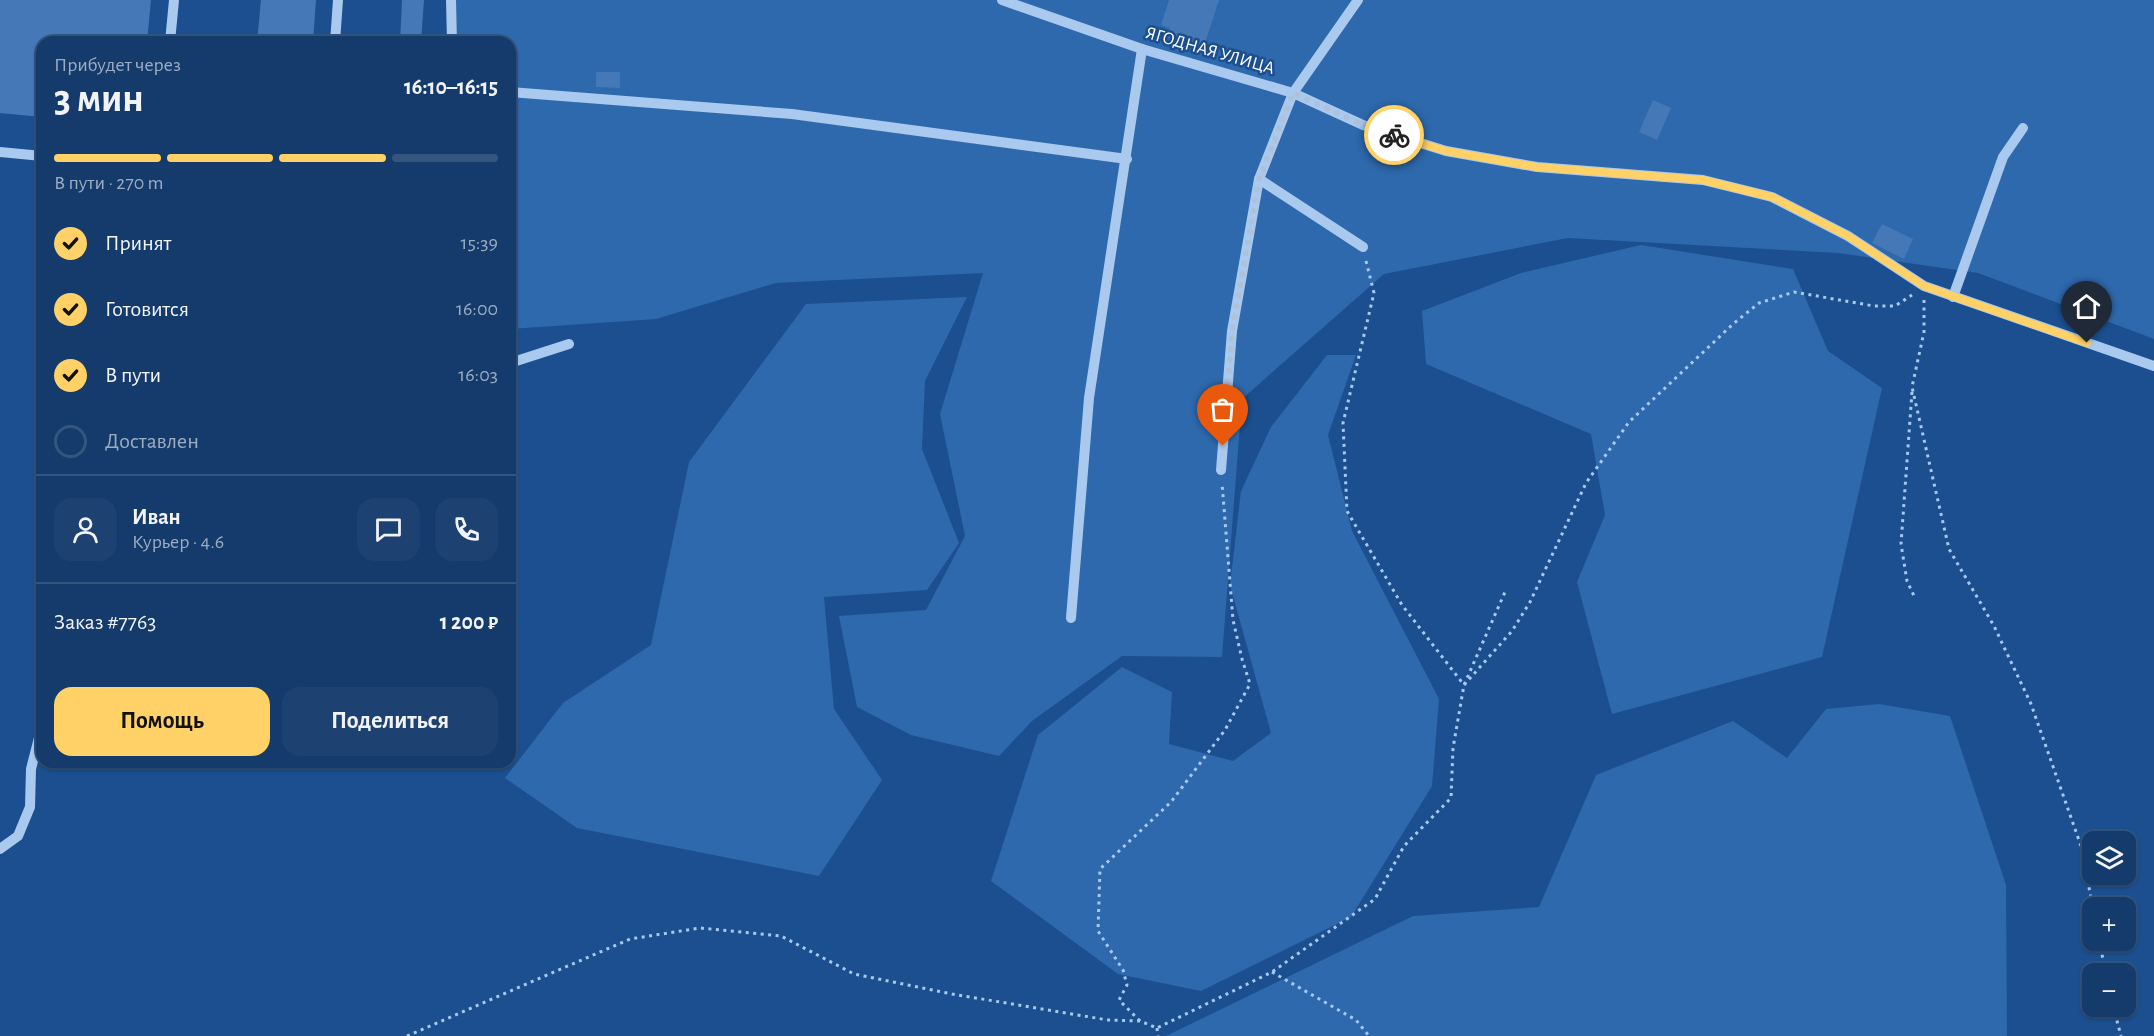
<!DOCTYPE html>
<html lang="ru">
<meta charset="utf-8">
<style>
:root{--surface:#143b6b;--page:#1d4271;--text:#f1f3f6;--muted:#9dadc1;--line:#33557e;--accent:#ffd166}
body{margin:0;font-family:"Alegreya Sans",sans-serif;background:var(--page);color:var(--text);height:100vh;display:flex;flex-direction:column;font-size:22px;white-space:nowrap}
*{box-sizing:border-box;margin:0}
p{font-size:20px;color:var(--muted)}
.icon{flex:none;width:33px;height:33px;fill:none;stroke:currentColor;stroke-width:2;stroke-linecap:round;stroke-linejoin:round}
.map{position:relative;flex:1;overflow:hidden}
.side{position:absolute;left:36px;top:36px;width:480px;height:732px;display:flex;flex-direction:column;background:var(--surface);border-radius:18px;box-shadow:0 2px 4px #0004,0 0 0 2px var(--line)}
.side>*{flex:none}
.tools{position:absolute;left:2082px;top:831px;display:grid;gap:12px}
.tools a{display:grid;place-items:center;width:54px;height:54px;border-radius:12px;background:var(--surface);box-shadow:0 2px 4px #0004,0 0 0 2px var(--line);font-size:30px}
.pin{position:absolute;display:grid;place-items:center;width:51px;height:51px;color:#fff;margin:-62px -26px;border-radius:50% 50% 50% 0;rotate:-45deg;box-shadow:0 0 6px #0007}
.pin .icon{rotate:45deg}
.courier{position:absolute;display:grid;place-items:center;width:60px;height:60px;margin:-30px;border:4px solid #ffd166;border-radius:50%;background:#fff;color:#222;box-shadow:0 2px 8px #0007}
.headline em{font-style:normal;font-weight:700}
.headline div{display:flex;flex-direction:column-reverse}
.headline{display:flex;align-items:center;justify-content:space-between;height:102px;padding:0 18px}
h1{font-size:39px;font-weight:700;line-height:45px}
.bar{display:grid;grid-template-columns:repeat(4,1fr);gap:9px 6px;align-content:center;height:72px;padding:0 18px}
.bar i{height:8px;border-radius:4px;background:var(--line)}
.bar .selected{background:var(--accent)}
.bar p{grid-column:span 4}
.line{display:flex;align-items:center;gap:15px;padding:0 18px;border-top:2px solid var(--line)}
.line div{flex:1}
.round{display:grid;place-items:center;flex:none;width:63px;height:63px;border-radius:18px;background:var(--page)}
ol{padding:0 18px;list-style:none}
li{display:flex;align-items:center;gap:18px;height:66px}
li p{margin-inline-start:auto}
li .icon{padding:6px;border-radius:50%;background:var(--accent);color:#111;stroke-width:4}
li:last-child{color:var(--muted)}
li i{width:33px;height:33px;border:3px solid var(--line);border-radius:50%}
.action{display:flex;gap:12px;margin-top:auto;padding:12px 18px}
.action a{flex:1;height:69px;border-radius:18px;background:var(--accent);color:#111;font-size:24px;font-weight:700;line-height:69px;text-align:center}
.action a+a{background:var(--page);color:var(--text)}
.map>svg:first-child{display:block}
</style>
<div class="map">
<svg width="2154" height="1036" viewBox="0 0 2154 1036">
<rect width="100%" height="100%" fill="#1b4f8f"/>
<g fill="#2e69ad">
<polygon points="455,0 2154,0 2154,339 1978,273 1838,253 1568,238 1384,274 1242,399 1222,657 1122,656 1032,721 999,756 911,735 857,707 839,616 926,610 965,536 940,414 983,273 776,283 656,319 510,329 510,42 457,42"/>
<polygon points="1641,245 1793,269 1828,351 1882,388 1822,657 1612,714 1577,582 1605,515 1591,434 1426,364 1422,311 1521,273"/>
<polygon points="967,297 925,381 922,449 959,543 927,590 824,597 834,709 882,780 819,876 577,828 505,778 563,703 651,645 689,462 806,304"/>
<polygon points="1327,355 1356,355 1328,435 1352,531 1439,699 1432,786 1351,917 1201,991 1118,974 991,881 1038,735 1122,667 1172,692 1169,744 1233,761 1271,733 1230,585 1241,491 1271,427"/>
<polygon points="1879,704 1950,716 2006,885 2007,1036 1166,1036 1413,916 1539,907 1596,775 1733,721 1787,758 1826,709"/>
</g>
<g fill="#4478b7">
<polygon points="0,0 151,0 147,42 42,42 42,117 0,113"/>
<polygon points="261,0 316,0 313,42 257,42"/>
<polygon points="402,0 424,0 421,42 400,42"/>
<polygon points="1169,0 1219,0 1203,49 1167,37 1170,28 1161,25"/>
<polygon points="596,72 620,72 620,88 596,87"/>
<polygon points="1653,100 1671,108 1657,140 1639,132"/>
<polygon points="1882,224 1913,239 1904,259 1872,243"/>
</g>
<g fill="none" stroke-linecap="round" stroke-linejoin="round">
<g stroke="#a9c9ee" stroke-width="3" stroke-dasharray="3 4.5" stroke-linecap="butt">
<polyline points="1366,261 1374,293 1343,423 1347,511 1402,605 1464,685 1512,631 1530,602 1586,483 1629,422 1733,324 1759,303 1794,292 1874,306 1895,306 1912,295"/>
<polyline points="1924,300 1924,332 1912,387 1949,549 1994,626 2031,704 2081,846 2093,908"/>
<polyline points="1912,392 1901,544 1907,581 1915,598"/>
<polyline points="2099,940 2106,974"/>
<polyline points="1272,972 1356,1020 1369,1036"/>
<polyline points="2113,1006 2121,1036"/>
<polyline points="1140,1021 1119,1000 1127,985 1123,970 1098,931 1100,869 1171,802 1225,730 1250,684 1242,659 1233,620 1222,483"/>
<polyline points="1157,1028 1158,1036"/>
<polyline points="407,1036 630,939 700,928 781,936 854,974 952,994 1108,1020 1140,1021 1157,1028 1272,972 1375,899 1404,846 1451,798 1453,748 1464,685 1505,592"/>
</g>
<g stroke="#a9c9ee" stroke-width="10">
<polyline points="451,0 452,42"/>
<polyline points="1002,0 1142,49 1293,93 1363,125 1446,151 1537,167 1703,180 1772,197 1848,236 1924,286 2154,366"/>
<polyline points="170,42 174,0"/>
<polyline points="335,42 338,0"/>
<polyline points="510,92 792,114 1127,159"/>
<polyline points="0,152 42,156"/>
<polyline points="1259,179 1363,247"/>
<polyline points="1953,297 2003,157 2023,128"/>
<polyline points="510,363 569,344"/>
<polyline points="1221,470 1232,331 1259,179 1293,93 1358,0"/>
<polyline points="1071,618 1089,398 1142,49"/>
<polyline points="0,849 18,836 30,807 31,769 42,726"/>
</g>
</g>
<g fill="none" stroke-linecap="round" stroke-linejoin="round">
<polyline stroke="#afc1d8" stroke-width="6" stroke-dasharray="0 10.8" points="1223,446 1232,331 1259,179 1293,93 1363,125 1394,135"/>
<polyline stroke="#ffd166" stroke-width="8" points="1394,135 1446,151 1537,167 1703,180 1772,197 1848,236 1924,286 2087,343"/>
</g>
<g text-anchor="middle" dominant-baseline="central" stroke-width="5" stroke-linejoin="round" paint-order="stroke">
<g font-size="18" fill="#fff" stroke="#1b4f8f">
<text transform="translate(1210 51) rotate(16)">ЯГОДНАЯ УЛИЦА</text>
</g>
</g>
</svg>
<div class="tools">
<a><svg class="icon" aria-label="layers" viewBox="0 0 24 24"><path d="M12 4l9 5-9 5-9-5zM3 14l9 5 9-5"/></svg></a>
<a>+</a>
<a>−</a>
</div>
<div class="pin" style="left:1223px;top:446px;background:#ea580c"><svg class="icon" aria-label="bag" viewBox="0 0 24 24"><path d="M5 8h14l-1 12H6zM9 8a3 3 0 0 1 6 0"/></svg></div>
<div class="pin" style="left:2087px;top:343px;background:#1f2937"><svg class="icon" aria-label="home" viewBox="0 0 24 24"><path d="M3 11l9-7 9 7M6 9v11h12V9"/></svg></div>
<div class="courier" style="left:1394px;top:135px"><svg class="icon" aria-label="bike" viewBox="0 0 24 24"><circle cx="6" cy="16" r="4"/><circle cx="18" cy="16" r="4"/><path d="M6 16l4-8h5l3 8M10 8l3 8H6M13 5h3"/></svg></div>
<section class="side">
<div class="headline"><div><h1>3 мин</h1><p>Прибудет через</p></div><em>16:10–16:15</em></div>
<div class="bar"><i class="selected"></i><i class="selected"></i><i class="selected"></i><i></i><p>В пути · 270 m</p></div>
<ol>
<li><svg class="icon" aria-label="check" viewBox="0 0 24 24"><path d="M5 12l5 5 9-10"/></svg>Принят<p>15:39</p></li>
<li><svg class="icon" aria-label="check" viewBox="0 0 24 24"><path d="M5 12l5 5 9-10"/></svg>Готовится<p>16:00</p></li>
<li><svg class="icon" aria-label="check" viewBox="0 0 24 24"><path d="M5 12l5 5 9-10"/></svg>В пути<p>16:03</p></li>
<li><i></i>Доставлен</li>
</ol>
<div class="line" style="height:108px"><a class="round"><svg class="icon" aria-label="person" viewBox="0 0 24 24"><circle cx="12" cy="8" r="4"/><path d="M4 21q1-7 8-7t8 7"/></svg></a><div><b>Иван</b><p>Курьер · 4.6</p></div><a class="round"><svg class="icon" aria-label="chat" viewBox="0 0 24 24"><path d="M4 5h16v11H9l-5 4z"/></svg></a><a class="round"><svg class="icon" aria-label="phone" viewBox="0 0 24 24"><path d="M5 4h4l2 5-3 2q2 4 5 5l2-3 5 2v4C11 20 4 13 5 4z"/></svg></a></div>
<div class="line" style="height:78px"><div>Заказ #7763</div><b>1 200 ₽</b></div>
<div class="action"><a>Помощь</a><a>Поделиться</a></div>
</section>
</div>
